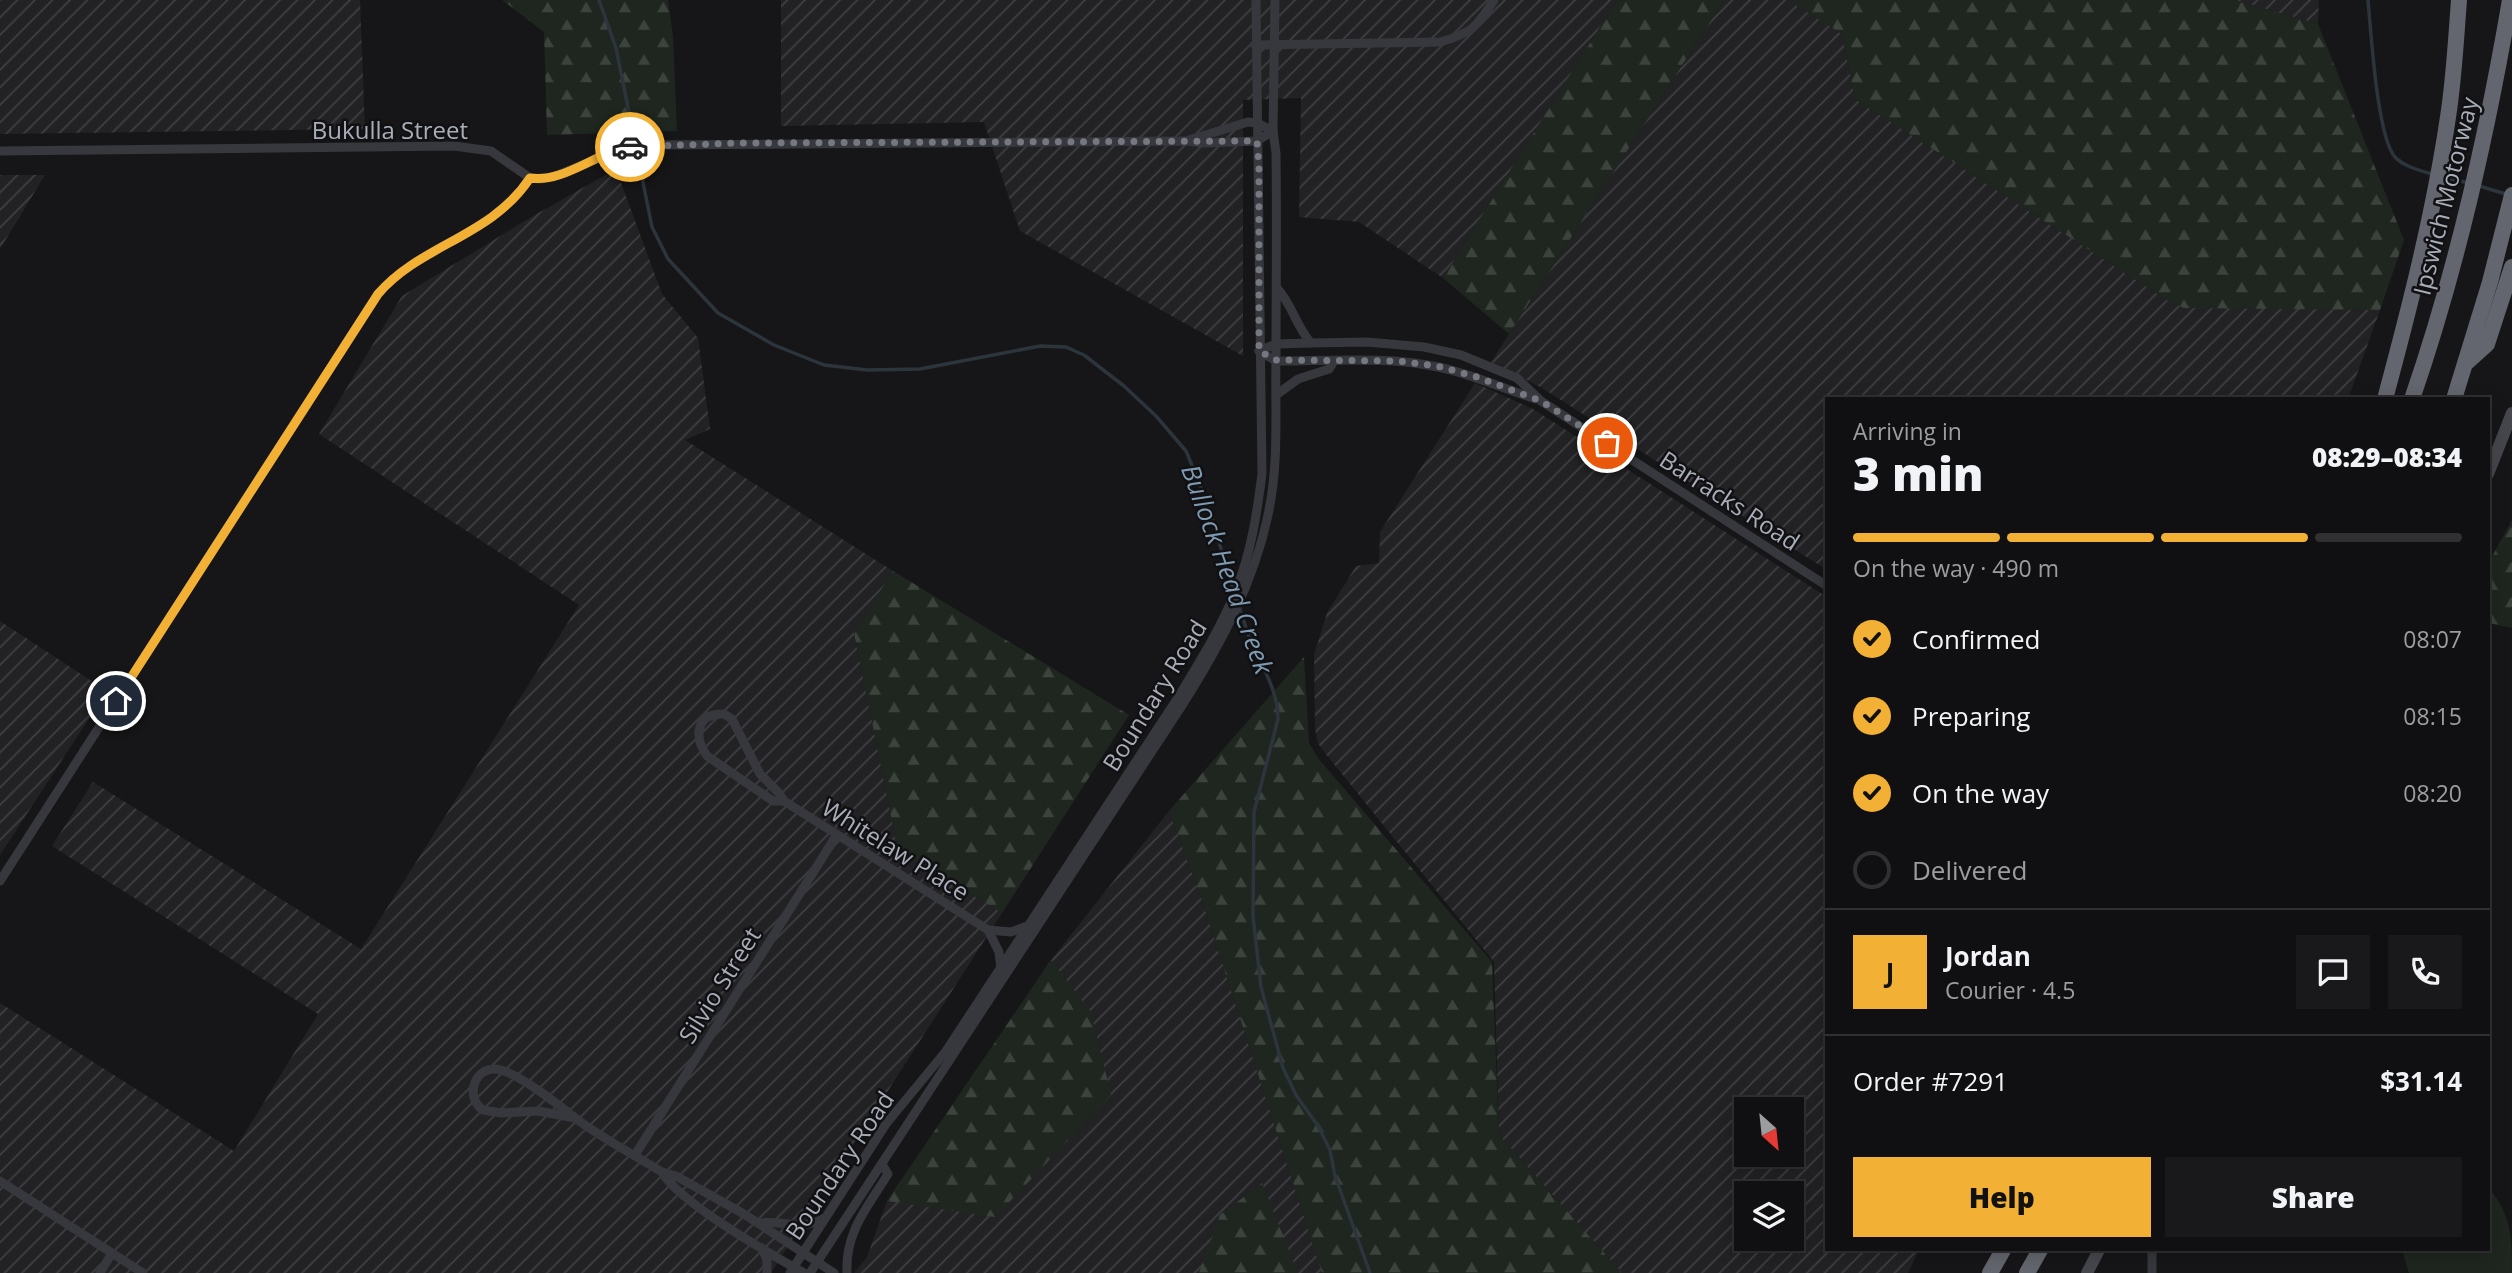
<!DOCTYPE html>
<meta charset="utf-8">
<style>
:root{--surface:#101012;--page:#19191b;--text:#f1f3f6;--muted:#9c9d9f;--line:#303032;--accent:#f2b134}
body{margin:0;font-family:"Open Sans",sans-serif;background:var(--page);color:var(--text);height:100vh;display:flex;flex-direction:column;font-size:26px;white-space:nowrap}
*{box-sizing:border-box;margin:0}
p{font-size:23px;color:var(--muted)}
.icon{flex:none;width:38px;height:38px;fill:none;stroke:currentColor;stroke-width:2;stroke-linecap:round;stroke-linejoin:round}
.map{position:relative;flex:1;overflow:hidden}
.panel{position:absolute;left:1825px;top:397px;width:665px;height:854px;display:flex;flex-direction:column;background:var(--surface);border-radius:0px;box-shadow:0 4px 18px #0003,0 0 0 2px var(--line)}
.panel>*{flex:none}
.needle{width:46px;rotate:153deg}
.tools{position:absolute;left:1734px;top:1097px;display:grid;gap:14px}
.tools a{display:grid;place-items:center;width:70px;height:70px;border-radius:0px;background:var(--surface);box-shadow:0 4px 18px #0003,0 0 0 2px var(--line);font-size:35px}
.pin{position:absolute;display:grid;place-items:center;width:60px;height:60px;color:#fff;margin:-30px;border:4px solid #fff;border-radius:50%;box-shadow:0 2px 7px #0007}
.courier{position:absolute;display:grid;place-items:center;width:70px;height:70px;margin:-35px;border:5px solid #f2b134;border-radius:50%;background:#fff;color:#222;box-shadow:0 2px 9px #0007}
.overview em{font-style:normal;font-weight:800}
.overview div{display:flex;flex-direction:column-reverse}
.overview{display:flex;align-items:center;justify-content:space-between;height:119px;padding:0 28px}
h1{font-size:46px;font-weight:800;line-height:52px}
.bar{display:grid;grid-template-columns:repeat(4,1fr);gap:10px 7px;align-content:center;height:84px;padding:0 28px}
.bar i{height:9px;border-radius:5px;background:var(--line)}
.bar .on{background:var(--accent)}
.bar p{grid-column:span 4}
.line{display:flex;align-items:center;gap:18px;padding:0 28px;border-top:2px solid var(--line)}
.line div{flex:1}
.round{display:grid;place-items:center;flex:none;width:74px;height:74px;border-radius:0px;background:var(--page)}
ol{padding:0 28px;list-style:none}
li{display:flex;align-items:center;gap:21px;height:77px}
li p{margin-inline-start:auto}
li .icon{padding:7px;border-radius:50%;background:var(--accent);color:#111;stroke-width:4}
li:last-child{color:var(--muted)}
li i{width:38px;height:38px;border:4px solid var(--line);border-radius:50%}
.button{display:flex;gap:14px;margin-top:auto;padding:14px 28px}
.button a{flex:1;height:80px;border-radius:0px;background:var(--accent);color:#111;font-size:28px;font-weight:800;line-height:80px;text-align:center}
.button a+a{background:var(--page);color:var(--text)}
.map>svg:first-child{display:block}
</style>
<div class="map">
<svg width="2512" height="1273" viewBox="0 0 2512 1273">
<defs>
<pattern id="industrial-furrows" width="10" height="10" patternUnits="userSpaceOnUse" patternTransform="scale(1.75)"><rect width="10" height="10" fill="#222225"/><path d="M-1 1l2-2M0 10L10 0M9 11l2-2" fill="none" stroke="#3f3f43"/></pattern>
<pattern id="forest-firs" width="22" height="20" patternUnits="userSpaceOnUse" patternTransform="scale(1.75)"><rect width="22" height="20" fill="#1e261f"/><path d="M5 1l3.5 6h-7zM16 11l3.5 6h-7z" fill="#3c433d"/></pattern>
</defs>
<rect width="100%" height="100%" fill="#161618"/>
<g fill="url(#industrial-furrows)" fill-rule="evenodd">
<polygon points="0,0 360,0 365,129 0,134"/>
<polygon points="781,0 1617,0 1443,278 1359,222 1299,217 1301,98 1243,100 1243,356 1020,231 984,122 781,126"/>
<polygon points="1724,0 1788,0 1842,34 1855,99 2167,300 2183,307 2380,310 2348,399 1827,399 1827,570 1542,388 1491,362"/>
<polygon points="2234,0 2319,0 2318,24"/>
<polygon points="616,169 662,294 698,338 710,429 685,440 893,571 854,633 898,850 1002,913 771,1273 0,1273 0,1003 234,1151 318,1014 52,846 93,782 361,949 579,605 319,434 402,296 533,216"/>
<polygon points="0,175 45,175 0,249"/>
<path d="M 1475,383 L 1533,409 L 1827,597 L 1827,1250 L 1919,1250 L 1908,1273 L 1622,1273 L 1499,1135 L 1494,962 L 1321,748 L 1317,741 L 1315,727 L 1314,655 L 1327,613 L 1356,566 L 1379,563 L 1380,532 ZM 1746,1110 L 1792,1110 L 1792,1155 L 1746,1155 ZM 1746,1194 L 1792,1194 L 1792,1239 L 1746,1239 Z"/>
<polygon points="0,621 107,691 0,855"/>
<polygon points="1169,811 1203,903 1322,1273 854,1273 867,1257 887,1201 1051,960"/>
</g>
<path fill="#1e261f" d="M 2489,1188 C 2512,1217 2512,1236 2512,1273 L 2409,1273 L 2402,1250 L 2488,1250 Z"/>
<g fill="url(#forest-firs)">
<polygon points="502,0 668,0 673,36 677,131 547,135 544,32"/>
<polygon points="1617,0 1724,0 1509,334 1443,278"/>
<polygon points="1788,0 2234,0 2318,24 2404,240 2380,310 2184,308 2167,300 1855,99 1842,34"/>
<polygon points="2512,520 2512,628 2489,623 2489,562"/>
<polygon points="893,571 1129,715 1002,913 898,850 854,633"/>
<polygon points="1304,657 1309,743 1318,758 1492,962 1499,1135 1622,1273 1322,1273 1203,903 1169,811"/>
<polygon points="1051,960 1091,1012 1111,1095 995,1217 887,1201"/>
<polygon points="1262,1183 1298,1273 1199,1273 1220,1215"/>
</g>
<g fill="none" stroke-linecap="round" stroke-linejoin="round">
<g stroke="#2c353c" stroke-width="3.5">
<polyline points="599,0 616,48 652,227 668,259 718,313 774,345 824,365 867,370 920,369 1040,346 1066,347 1084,355 1124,386 1156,416 1186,451 1207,502 1234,592"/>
<path d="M 2368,0 C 2371,31 2377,137 2395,157 C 2404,167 2422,171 2435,175"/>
<polyline points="2442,177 2469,183"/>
<polyline points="2476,185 2509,195"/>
<path d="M 1240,609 C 1244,621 1247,634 1253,646 C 1264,670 1278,692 1278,719 L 1254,812 L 1253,916 L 1261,987 L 1283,1068 L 1296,1095 L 1318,1126 L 1330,1150 L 1335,1176 L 1370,1273"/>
</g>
<g stroke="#37383d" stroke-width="9">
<path d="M 1255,45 L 1440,42 C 1472,33 1476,28 1494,0"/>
<polyline points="1189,140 1248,122 1257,123 1273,131"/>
<polyline points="0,151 454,146 491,151 530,178 540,179 553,177 626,147 648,145 1186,141 1204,143 1257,141 1273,131"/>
<path d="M 1277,288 C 1293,306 1296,326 1311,343"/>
<polyline points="1259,351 1276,344 1311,343 1367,342 1424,347 1461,355 1517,378 1541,401 1827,586"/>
<path d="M 1259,351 L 1276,361 C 1327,361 1388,356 1438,367 C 1472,374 1504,389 1536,399"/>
<polyline points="1276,395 1298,379 1329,369 1334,361"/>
<path d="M 784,801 L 773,801 L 707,756 C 694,737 695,713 724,714 L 732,719 L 760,774 L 779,793 L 784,801 L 988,930 L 1011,932 L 1030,925"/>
<path d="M 0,881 L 378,294 C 421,244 491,237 530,178"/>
<polyline points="988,930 999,952 1001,969"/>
<path d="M 575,1118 L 538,1111 L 501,1113 L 483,1110 C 463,1096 476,1063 501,1070 C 523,1077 556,1103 574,1117 C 601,1138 633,1154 662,1172 L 676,1176 L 744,1214 L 834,1273"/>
<polyline points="635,1155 836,836"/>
<path d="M 662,1172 C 679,1202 770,1254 804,1273"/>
<polyline points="0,1181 143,1273"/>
<path d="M 759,1223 C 787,1220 798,1232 825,1218"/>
<polyline points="762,1248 767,1260 767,1273"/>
<polyline points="100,1273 112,1253"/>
<path d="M 790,1273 L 886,1124 L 946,1051 L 1177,699 C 1199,663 1221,628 1236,590 C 1251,553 1257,513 1262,474 L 1256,0"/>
<path d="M 810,1273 L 1183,704 C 1221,644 1255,581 1269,510 C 1279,461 1275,411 1276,361 C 1276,292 1277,223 1276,153 L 1273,131 L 1275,0"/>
<path d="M 847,1273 C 845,1232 867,1208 888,1174 L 882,1164"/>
<polyline points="2152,1273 2152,1250"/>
</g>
<g stroke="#45474d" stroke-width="12">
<polyline points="2488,474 2512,413"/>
<polyline points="2087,1273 2099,1250"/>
</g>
<g stroke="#63666e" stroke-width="16">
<polyline points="2466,363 2487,344 2512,267"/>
<path d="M 2385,399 C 2410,306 2434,212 2448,117 C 2454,79 2456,39 2459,0"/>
<path d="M 2412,399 C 2457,269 2487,135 2510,0"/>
<polyline points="2454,399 2490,282 2512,195"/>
<polyline points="1990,1273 2003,1250"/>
<polyline points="2027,1273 2040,1250"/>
</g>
</g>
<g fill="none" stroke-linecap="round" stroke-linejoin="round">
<polyline stroke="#757880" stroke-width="7" stroke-dasharray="0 12.6" points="630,147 737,143 1257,141 1259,166 1259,351 1276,360 1398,361 1437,366 1477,377 1541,401 1607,443"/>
<path stroke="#f2b134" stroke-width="9" d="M 116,701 L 378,294 C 421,244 491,237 530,178 C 565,183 596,152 630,147"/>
</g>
<g text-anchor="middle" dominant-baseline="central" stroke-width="5" stroke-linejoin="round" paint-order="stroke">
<g font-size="24" fill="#a8adb8" stroke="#111113">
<text x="390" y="129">Bukulla Street</text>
<text transform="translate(2445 196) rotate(-76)">Ipswich Motorway</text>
<text transform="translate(1730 500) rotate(33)">Barracks Road</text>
<text transform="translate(1154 695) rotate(-58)">Boundary Road</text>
<text transform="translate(896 849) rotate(32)">Whitelaw Place</text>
<text transform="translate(719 985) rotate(-58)">Silvio Street</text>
<text transform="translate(839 1165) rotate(-56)">Boundary Road</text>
</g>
<g font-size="26" font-style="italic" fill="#7f9bb3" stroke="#111113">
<text transform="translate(1228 569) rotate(70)">Bullock Head Creek</text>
</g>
</g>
</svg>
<div class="tools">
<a><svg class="needle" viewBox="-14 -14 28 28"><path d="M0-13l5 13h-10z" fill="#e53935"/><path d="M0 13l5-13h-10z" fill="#9c9d9f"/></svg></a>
<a><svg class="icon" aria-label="layers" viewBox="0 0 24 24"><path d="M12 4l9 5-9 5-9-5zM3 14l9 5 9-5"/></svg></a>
</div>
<div class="pin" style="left:1607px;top:443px;background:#ea580c"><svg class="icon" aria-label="bag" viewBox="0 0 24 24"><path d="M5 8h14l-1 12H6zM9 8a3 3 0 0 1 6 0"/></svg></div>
<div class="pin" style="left:116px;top:701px;background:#1f2937"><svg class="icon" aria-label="home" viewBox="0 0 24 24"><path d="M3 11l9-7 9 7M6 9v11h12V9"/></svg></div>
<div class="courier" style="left:630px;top:147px"><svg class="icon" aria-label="car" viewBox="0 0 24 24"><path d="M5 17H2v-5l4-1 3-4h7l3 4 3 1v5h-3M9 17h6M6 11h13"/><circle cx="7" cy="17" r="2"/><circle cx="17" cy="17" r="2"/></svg></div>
<section class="panel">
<div class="overview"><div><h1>3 min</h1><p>Arriving in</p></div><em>08:29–08:34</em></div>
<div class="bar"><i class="on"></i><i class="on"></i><i class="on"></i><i></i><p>On the way · 490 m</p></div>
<ol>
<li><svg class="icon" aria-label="check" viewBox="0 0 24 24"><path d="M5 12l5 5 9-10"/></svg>Confirmed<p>08:07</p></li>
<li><svg class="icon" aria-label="check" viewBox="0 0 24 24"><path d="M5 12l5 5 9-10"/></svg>Preparing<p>08:15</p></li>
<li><svg class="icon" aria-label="check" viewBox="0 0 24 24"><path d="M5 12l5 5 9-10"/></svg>On the way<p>08:20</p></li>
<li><i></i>Delivered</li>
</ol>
<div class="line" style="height:126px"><b class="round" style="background:var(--accent);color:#111">J</b><div><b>Jordan</b><p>Courier · 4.5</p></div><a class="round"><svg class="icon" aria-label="chat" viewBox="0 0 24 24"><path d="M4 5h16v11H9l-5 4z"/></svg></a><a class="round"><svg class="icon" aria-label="phone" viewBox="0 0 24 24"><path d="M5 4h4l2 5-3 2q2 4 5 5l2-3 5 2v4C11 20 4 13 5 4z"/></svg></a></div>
<div class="line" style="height:91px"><div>Order #7291</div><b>$31.14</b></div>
<div class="button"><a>Help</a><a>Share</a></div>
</section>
</div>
